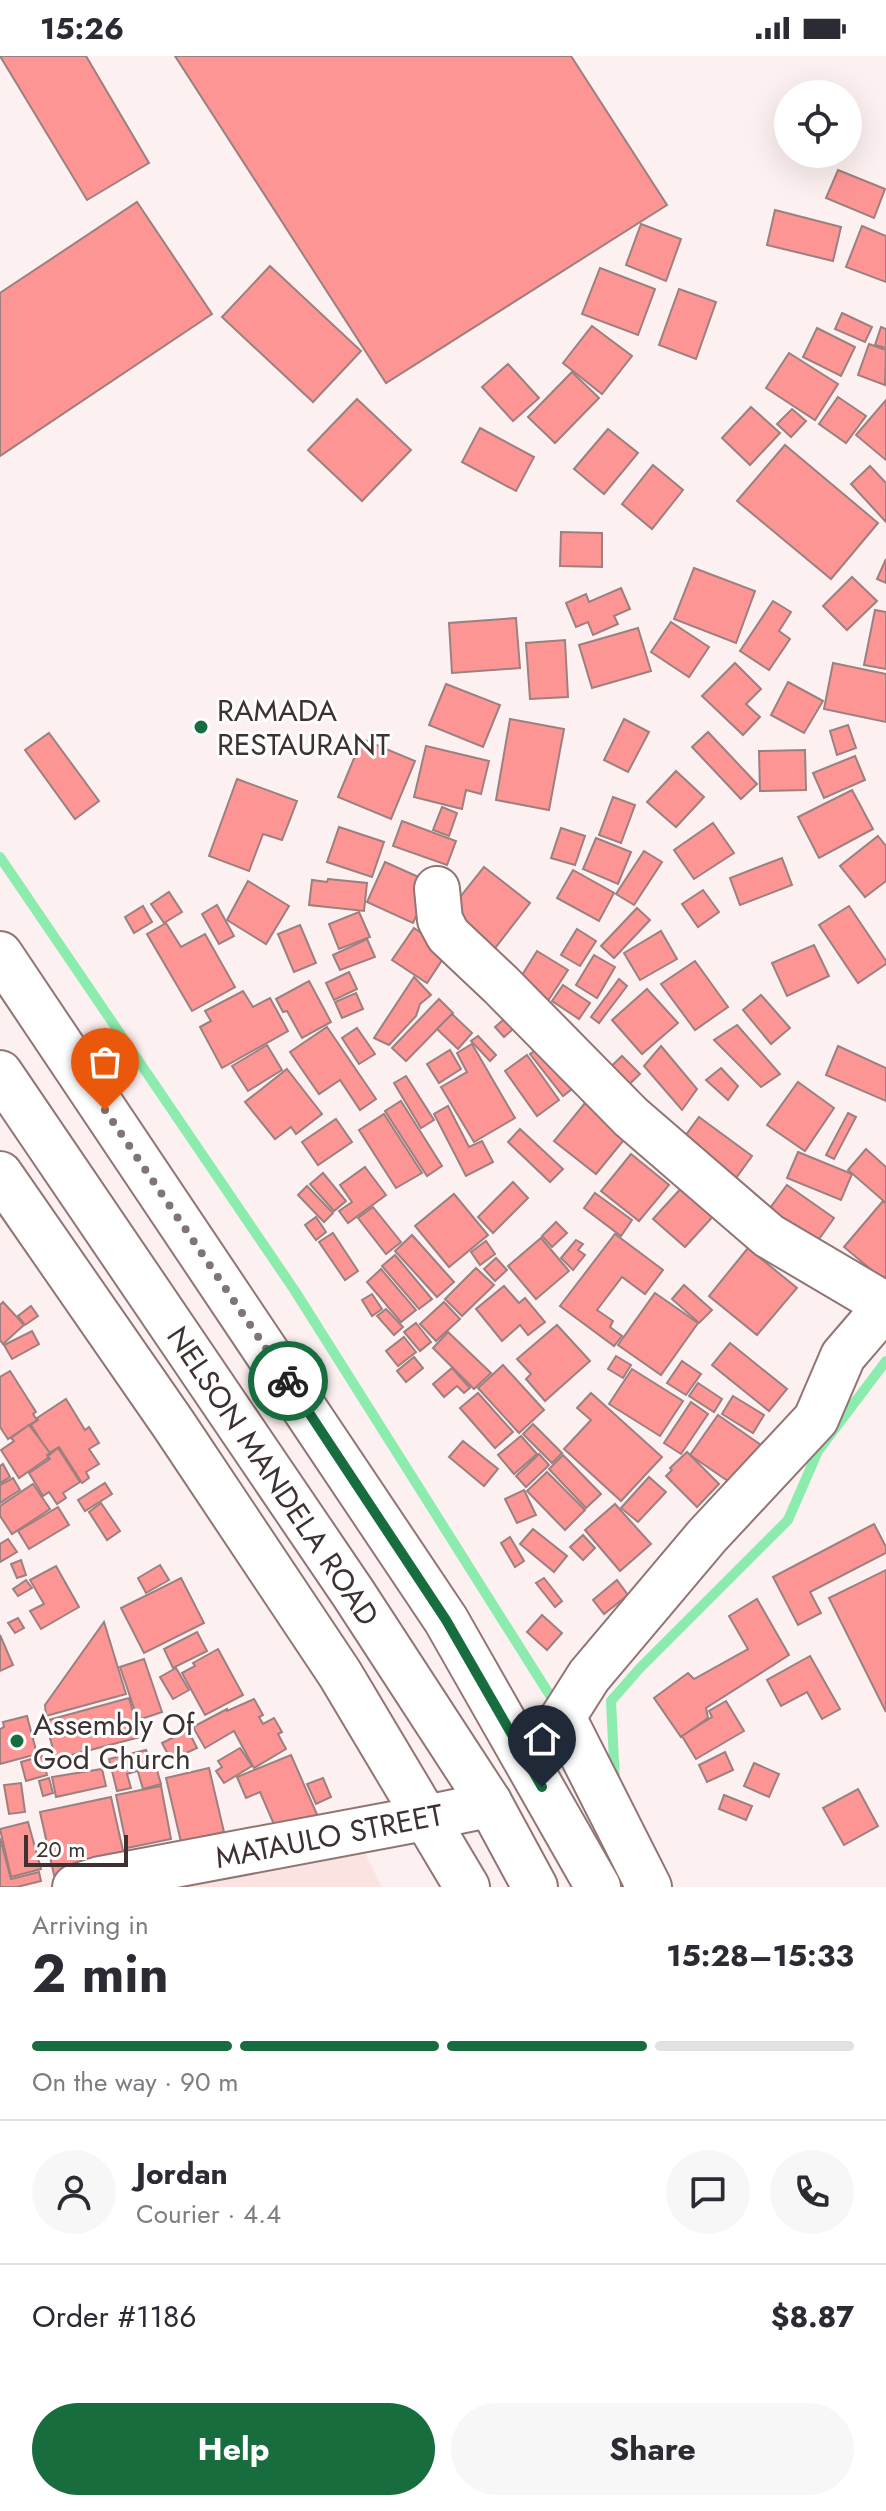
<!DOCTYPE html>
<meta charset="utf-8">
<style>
:root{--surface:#fff;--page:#f7f7f7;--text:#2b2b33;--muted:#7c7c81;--line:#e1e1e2;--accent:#186d3f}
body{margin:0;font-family:Jost,sans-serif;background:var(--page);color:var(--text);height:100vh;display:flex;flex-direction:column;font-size:30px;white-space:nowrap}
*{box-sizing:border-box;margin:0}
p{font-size:26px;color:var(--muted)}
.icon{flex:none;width:44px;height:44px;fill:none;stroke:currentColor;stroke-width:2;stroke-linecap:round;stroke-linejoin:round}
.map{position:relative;height:1831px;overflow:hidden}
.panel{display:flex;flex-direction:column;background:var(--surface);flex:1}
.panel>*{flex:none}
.tools{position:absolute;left:774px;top:24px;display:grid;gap:16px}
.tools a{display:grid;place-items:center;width:88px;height:88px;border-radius:50%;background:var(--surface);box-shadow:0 8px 32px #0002;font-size:40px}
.scale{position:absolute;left:24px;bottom:20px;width:104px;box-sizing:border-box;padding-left:8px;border:4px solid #3e3131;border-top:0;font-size:22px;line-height:28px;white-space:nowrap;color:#3e3131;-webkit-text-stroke:6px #fff;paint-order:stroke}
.pin{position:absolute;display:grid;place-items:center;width:68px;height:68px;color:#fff;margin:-82px -34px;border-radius:50% 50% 50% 0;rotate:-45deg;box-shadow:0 0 8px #0007}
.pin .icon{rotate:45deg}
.courier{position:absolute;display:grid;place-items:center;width:80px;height:80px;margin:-40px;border:6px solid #186d3f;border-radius:50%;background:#fff;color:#222;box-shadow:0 2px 10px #0007}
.overview em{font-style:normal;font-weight:700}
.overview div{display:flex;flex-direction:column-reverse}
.overview{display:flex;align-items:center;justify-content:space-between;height:136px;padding:0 32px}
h1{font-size:52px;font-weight:700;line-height:60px}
.bar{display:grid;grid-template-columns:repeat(4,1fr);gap:12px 8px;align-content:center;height:96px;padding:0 32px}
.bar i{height:10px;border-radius:6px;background:var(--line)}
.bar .current{background:var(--accent)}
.bar p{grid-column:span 4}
.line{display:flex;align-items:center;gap:20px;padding:0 32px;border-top:2px solid var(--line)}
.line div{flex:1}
.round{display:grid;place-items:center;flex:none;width:84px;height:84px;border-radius:42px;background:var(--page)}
.cta{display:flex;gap:16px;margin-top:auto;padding:16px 32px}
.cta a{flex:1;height:92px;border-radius:48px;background:var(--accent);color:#fff;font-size:32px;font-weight:700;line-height:92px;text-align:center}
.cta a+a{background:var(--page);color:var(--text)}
.status{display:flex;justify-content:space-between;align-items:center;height:56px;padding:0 40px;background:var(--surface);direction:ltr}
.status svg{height:22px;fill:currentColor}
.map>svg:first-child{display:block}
</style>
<div class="status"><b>15:26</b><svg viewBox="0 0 49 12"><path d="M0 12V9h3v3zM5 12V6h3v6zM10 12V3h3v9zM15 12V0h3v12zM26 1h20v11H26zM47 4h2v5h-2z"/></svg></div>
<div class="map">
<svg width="886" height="1831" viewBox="0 0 886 1831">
<rect width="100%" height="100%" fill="#fdf0f0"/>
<polygon fill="#fbe3e2" points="362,1791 382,1831 154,1831"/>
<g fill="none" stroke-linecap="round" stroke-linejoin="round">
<g stroke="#8cecae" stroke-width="10">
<polyline points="0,801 295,1235 556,1649"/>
<polyline points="615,1726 611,1645 640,1612 788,1464 818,1395 886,1305"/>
</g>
</g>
<g fill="#fe9595" stroke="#9c807f" stroke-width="2">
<polygon points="0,0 86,0 149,107 87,144"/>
<polygon points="175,0 571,0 667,149 386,327"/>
<polygon points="838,114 885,133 874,162 826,142"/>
<polygon points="137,146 212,258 0,400 0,237"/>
<polygon points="775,154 841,171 833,205 767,189"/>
<polygon points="641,168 681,183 666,225 626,209"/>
<polygon points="862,170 886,180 886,226 846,211"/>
<polygon points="270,210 361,295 313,346 222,261"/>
<polygon points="600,212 655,233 638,279 582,258"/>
<polygon points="679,233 716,246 696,303 659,289"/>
<polygon points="842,257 872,271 865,286 835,273"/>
<polygon points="592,270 632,300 602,338 563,307"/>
<polygon points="881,271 886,273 886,292 875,289"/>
<polygon points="817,272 855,291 841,320 803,301"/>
<polygon points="869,288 886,294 885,329 858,319"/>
<polygon points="789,297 838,328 815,364 766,332"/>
<polygon points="508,308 539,342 513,365 482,331"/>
<polygon points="572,316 599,342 555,387 528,361"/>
<polygon points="838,341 866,360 846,387 819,368"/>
<polygon points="357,343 411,394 362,445 308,394"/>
<polygon points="886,344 886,404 856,379"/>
<polygon points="751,351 780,377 750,409 722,382"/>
<polygon points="792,353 806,365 791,381 777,368"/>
<polygon points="480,372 534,401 516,435 462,406"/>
<polygon points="608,373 638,397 604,438 574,413"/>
<polygon points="785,389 878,467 831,523 737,445"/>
<polygon points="653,409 683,434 652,473 622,448"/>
<polygon points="870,410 886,427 886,466 851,428"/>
<polygon points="561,476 602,477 602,511 560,510"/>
<polygon points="886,503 886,527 877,523"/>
<polygon points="694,512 755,535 736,587 674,563"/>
<polygon points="852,521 877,545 847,574 823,550"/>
<polygon points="621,532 630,553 614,560 618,568 593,579 588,566 576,571 566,547 586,538 589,546"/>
<polygon points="773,545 791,556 779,575 790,583 769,614 740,595"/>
<polygon points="875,554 886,556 886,613 864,609"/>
<polygon points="516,562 520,612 452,617 449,567"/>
<polygon points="671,566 709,591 689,621 651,596"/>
<polygon points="638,572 651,615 592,632 579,589"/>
<polygon points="565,584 568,641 530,643 526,587"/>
<polygon points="735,607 761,633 746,648 760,661 743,679 702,640"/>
<polygon points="833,607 886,618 886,666 824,653"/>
<polygon points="788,626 823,645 804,677 771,659"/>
<polygon points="446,628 500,649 483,691 429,669"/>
<polygon points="510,663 564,673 549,754 496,744"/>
<polygon points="624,663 649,676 628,716 604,704"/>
<polygon points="848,669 856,692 837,699 830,675"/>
<polygon points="708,676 757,728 741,743 692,691"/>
<polygon points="49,677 99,745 75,763 25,694"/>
<polygon points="362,683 415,705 391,763 338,741"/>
<polygon points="426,690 489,705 481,738 466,734 462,753 414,741"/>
<polygon points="805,694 806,734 760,735 759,695"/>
<polygon points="855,700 865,724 824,742 813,717"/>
<polygon points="676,715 704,741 676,771 647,746"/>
<polygon points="237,723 297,745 282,784 263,778 249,815 209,800"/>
<polygon points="852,734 873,773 819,802 798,761"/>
<polygon points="613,741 635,749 621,787 599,779"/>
<polygon points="442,751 457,757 449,780 433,774"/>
<polygon points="402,765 456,785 447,809 393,790"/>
<polygon points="713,767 734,797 694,823 674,794"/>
<polygon points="339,771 384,786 372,821 327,806"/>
<polygon points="561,772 585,780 575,809 551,802"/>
<polygon points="878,780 886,790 886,825 865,841 840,810"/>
<polygon points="596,782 631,796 618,828 583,813"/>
<polygon points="644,795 662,806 634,849 616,838"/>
<polygon points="782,802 792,829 740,849 730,822"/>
<polygon points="385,806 432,827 413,867 367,846"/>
<polygon points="484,811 530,847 492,896 445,860"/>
<polygon points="573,814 614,837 599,865 557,842"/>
<polygon points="328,823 367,827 364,855 309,849 312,824 327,826"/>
<polygon points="248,825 289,850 266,888 227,864"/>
<polygon points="703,834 719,856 698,871 682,848"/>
<polygon points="169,836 182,856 164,867 151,848"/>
<polygon points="217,849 234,880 219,888 202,858"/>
<polygon points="143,850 152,866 134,877 125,861"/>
<polygon points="849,850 886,905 886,908 858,927 819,869"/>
<polygon points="637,852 650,864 614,902 601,890"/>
<polygon points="359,856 370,881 339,893 329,868"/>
<polygon points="166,867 181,891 205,878 235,931 192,955 147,878"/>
<polygon points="300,869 316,907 294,916 278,878"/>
<polygon points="414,872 448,895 427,927 392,904"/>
<polygon points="577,873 596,885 580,910 561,899"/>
<polygon points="661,875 677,903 640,924 624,897"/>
<polygon points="367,883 375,901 340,914 333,899"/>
<polygon points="814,889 829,920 787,940 772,907"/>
<polygon points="537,895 568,914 544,951 514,932"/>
<polygon points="594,899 615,911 597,942 576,929"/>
<polygon points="695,905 728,951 695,974 661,928"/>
<polygon points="349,916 357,933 334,944 326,927"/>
<polygon points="414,921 431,939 420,948 416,960 389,989 374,982"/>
<polygon points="619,923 627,930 599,967 591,961"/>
<polygon points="309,925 331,966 302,982 287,955 283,956 276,943"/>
<polygon points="563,929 590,947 579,963 552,945"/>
<polygon points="647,933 678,967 642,998 612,964"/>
<polygon points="243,935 253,951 270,942 288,975 222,1012 200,971 211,965 205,955"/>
<polygon points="356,937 363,953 342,962 335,946"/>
<polygon points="761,939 790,972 771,988 743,954"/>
<polygon points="439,943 453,957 406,1005 392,992"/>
<polygon points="511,957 520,967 504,981 495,971"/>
<polygon points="452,958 472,977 458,993 437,973"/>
<polygon points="737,969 780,1018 761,1031 714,984"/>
<polygon points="327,971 376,1043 360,1054 340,1024 319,1038 290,996"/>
<polygon points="357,972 375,998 359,1008 342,982"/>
<polygon points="478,980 496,999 490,1005 471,985"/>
<polygon points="472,988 515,1062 474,1086 441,1031 467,1016 457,997"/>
<polygon points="545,988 577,1029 563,1040 530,998"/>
<polygon points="267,989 282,1014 248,1035 232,1010"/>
<polygon points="661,990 697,1033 682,1054 644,1010"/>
<polygon points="838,990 886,1012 886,1045 826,1019"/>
<polygon points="450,994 461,1013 439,1027 427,1008"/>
<polygon points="527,999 559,1044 537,1060 505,1015"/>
<polygon points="622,1000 640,1018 619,1038 601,1020"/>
<polygon points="721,1012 738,1030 728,1044 706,1024"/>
<polygon points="287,1013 322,1058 296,1078 291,1071 275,1083 245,1046"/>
<polygon points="406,1020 434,1064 421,1072 394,1027"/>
<polygon points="798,1026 834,1052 805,1095 767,1069"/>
<polygon points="590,1041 632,1074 596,1118 554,1085"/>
<polygon points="401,1045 442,1110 427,1120 385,1055"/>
<polygon points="448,1050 469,1091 482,1085 493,1106 466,1120 434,1058"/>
<polygon points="848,1057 856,1061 834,1103 826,1099"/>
<polygon points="384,1058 422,1117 396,1132 359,1074"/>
<polygon points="699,1061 752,1100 736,1122 683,1083"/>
<polygon points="336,1063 352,1086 318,1109 302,1086"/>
<polygon points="520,1073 563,1113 550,1126 508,1086"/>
<polygon points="866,1093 886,1111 886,1147 848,1114"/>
<polygon points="798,1096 852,1118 841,1144 787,1122"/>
<polygon points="631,1098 669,1129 639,1165 601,1135"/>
<polygon points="365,1111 386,1139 348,1167 339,1155 352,1146 340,1129"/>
<polygon points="323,1117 346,1145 334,1155 310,1128"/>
<polygon points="513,1126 528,1142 493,1177 478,1161"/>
<polygon points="685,1128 717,1156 685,1191 653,1163"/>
<polygon points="787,1129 834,1162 809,1197 762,1163"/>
<polygon points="307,1130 333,1157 324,1166 298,1139"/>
<polygon points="595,1137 632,1164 621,1180 584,1152"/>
<polygon points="454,1138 488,1179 449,1211 415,1170"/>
<polygon points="883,1145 886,1148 886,1226 844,1191"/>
<polygon points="373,1151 401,1186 386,1198 358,1162"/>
<polygon points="316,1161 326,1176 316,1184 305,1169"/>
<polygon points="556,1166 567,1177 552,1191 542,1180"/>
<polygon points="333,1177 358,1215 345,1224 319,1186"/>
<polygon points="615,1178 663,1214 645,1238 622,1221 597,1254 613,1265 610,1271 622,1280 614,1290 560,1250"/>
<polygon points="412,1179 454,1226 437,1241 395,1195"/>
<polygon points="541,1182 569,1215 536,1243 508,1210"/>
<polygon points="576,1184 583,1188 578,1194 585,1199 573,1214 561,1202"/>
<polygon points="486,1185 495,1198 480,1209 471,1196"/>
<polygon points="748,1192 797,1232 757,1279 709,1240"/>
<polygon points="395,1199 432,1243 419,1253 382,1210"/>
<polygon points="496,1202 507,1214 495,1225 484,1213"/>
<polygon points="476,1212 494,1229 462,1260 445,1243"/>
<polygon points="381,1213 416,1254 401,1266 367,1226"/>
<polygon points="684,1229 712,1254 699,1267 672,1243"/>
<polygon points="504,1230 519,1247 525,1242 545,1266 528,1279 520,1269 502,1285 476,1253"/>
<polygon points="655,1237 698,1267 661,1319 618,1289"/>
<polygon points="372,1238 382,1253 372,1260 362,1244"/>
<polygon points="3,1246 24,1269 3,1288 0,1284 0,1249"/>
<polygon points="444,1246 460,1263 436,1285 420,1268"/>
<polygon points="31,1250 38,1260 25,1269 18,1260"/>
<polygon points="386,1253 403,1271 394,1279 377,1260"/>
<polygon points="416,1267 431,1286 420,1295 404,1276"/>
<polygon points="557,1269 590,1305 545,1345 526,1323 531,1318 517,1303"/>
<polygon points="32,1275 39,1288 12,1303 4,1289"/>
<polygon points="448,1276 491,1317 474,1333 433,1292"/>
<polygon points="404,1281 416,1296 398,1310 386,1295"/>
<polygon points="730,1287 787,1333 769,1355 712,1309"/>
<polygon points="616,1300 631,1309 623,1322 608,1313"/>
<polygon points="414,1301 423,1312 406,1326 397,1315"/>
<polygon points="682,1305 701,1318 686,1339 667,1327"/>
<polygon points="503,1309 544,1354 519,1377 478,1332"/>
<polygon points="452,1312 470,1332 464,1337 457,1330 444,1341 433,1328"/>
<polygon points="632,1313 683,1345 660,1380 609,1348"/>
<polygon points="10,1315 36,1356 33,1358 37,1364 8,1383 0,1371 0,1321"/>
<polygon points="698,1327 722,1343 714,1356 689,1340"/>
<polygon points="478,1337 513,1376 495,1392 460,1352"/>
<polygon points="591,1337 662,1401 621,1445 564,1393 591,1364 577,1352"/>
<polygon points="733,1340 764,1359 753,1377 722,1358"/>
<polygon points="66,1343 85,1374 89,1371 99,1387 89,1393 99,1408 86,1416 89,1422 82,1427 59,1391 49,1397 31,1369 38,1364 37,1362"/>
<polygon points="691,1346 708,1358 681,1398 664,1387"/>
<polygon points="718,1359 761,1389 745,1411 738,1432 690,1399"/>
<polygon points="533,1368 562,1397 552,1407 523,1378"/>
<polygon points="29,1369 50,1397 47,1399 48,1402 19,1422 1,1394 14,1385 11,1382"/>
<polygon points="521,1380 537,1398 514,1418 498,1399"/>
<polygon points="463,1385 498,1413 484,1430 449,1401"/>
<polygon points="58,1392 80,1426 63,1437 66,1442 57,1448 49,1436 43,1440 29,1417 50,1403 48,1400"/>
<polygon points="687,1396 719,1428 697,1451 666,1420 672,1414 670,1412"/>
<polygon points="539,1398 549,1409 526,1431 516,1420"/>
<polygon points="563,1399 601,1438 586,1452 549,1413"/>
<polygon points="3,1408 10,1421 0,1427 0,1410"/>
<polygon points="547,1416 585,1454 565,1474 527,1435"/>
<polygon points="649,1421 666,1436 638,1466 621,1452"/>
<polygon points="13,1422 20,1434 0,1447 0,1429"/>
<polygon points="105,1427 112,1438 85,1455 78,1444"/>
<polygon points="33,1428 50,1453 12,1478 0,1460 0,1450"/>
<polygon points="524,1434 536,1459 517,1467 505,1443"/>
<polygon points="101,1447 120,1475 107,1484 89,1456"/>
<polygon points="615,1448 651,1488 620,1515 585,1474"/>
<polygon points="58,1451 69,1469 29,1493 18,1475"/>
<polygon points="874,1468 886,1491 886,1497 810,1536 821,1557 798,1569 773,1521"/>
<polygon points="533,1473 567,1500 554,1516 520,1488"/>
<polygon points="583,1479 595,1492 583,1504 570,1491"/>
<polygon points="510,1481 524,1505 515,1511 501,1487"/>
<polygon points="8,1483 17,1496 0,1506 0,1488"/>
<polygon points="21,1504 26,1519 17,1522 11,1508"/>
<polygon points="160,1509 169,1524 146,1537 138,1522"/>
<polygon points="56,1510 79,1551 41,1573 30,1555 44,1548 30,1524"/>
<polygon points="886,1514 886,1656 829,1542"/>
<polygon points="181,1522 204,1567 144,1597 121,1552"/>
<polygon points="544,1522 562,1545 555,1551 536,1527"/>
<polygon points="26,1524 32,1532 18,1540 13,1533"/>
<polygon points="617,1524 628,1539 604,1558 593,1544"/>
<polygon points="757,1543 789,1599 706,1652 708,1662 681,1681 654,1642 688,1617 694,1623 748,1593 729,1560"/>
<polygon points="542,1559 562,1577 547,1594 527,1576"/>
<polygon points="18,1562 24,1572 15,1577 8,1567"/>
<polygon points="104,1566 126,1638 46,1660 45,1649"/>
<polygon points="197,1576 207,1595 173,1612 164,1593"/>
<polygon points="0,1579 13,1609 0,1615"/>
<polygon points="218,1593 243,1639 205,1659 182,1617 195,1610 193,1607"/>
<polygon points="810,1600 840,1653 822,1663 807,1636 781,1650 767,1624"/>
<polygon points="144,1603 162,1656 138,1664 120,1611"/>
<polygon points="176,1612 189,1634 173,1643 160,1621"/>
<polygon points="129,1642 140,1681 56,1703 45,1665"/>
<polygon points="254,1643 263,1659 259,1661 263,1668 274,1662 282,1676 278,1678 286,1693 254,1712 234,1675 205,1692 193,1671 227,1653 227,1655"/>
<polygon points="726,1645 744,1675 696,1703 682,1680 712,1661 709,1655"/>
<polygon points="27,1660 37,1698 0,1708 0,1673 4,1671 3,1666"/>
<polygon points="188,1674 197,1692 171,1704 162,1687"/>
<polygon points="240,1692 252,1710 224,1727 216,1715 222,1711 218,1705"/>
<polygon points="146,1694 149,1703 136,1708 137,1715 127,1718 131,1732 117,1735 109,1703"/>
<polygon points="725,1696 733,1714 707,1726 699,1709"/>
<polygon points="291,1699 319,1763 279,1780 260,1736 246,1742 237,1721"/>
<polygon points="42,1700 47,1719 26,1725 21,1706"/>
<polygon points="154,1704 161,1728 143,1733 136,1709"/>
<polygon points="754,1707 779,1718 769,1741 744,1730"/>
<polygon points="209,1712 224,1776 181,1786 166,1722"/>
<polygon points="102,1713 106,1730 56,1741 52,1721"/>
<polygon points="49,1722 53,1737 43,1740 39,1725"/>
<polygon points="323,1722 331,1741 316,1748 307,1728"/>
<polygon points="21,1727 25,1756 9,1758 4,1729"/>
<polygon points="161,1730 171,1783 127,1792 116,1739"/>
<polygon points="858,1733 878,1770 844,1789 823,1752"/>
<polygon points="724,1739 752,1750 746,1764 719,1753"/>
<polygon points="111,1741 124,1799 54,1819 40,1756"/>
<polygon points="28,1766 41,1813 11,1821 0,1773"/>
<polygon points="0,1782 11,1823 39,1816 41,1825 17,1831 0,1831"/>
</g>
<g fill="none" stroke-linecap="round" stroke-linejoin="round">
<g stroke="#917574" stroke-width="48">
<g id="minor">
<polyline points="437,833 440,864 448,879 501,929 631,1061 769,1180 886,1249"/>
<polyline points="0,1118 174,1369 340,1618 467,1831"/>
<polyline points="563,1661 649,1831"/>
<polyline points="528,1706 563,1661 589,1620 707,1480 816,1363 843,1300 886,1250"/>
<polyline points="75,1831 100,1823 425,1762 474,1752 489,1746"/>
</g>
</g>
<g stroke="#917574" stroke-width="48">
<g id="major">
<polyline points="0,898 446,1564 598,1831"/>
<polyline points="0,1017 353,1537 489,1746 535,1831"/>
</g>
</g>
<use href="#minor" stroke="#fff" stroke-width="44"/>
<use href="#major" stroke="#fff" stroke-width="44"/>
</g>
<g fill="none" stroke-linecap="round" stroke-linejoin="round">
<polyline stroke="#817474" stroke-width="8" stroke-dasharray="0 14.4" points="105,1054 288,1325"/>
<polyline stroke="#186d3f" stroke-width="10" points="288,1325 446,1564 542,1731"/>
</g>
<g fill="#186d3f" stroke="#fff" stroke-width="3">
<circle cx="201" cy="671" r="8"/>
<circle cx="17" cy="1685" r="8"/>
</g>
<g text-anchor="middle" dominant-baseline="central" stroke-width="6" stroke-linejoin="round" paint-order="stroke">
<g font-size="30" fill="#3e3131" stroke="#fff" text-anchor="start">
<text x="217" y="654">RAMADA<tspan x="217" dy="34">RESTAURANT</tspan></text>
<text x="33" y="1668">Assembly Of<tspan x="33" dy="34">God Church</tspan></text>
</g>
<g font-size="30" fill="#3e3131" stroke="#fff">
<text transform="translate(273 1420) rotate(56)">NELSON MANDELA ROAD</text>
<text transform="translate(329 1780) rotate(-11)">MATAULO STREET</text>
</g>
</g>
</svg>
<div class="tools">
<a><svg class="icon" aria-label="locate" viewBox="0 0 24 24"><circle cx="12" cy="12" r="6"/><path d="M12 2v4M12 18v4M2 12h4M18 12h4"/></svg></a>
</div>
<div class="scale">20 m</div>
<div class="pin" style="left:105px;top:1054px;background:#ea580c"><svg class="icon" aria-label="bag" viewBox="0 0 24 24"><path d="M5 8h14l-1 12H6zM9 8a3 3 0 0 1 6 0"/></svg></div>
<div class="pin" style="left:542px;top:1731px;background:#1f2937"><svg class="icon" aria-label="home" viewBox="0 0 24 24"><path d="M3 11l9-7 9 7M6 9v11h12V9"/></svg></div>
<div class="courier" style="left:288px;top:1325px"><svg class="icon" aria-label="bike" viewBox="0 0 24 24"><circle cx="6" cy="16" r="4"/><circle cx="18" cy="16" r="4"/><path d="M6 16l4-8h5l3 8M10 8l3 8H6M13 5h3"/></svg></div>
</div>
<section class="panel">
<div class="overview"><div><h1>2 min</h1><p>Arriving in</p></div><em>15:28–15:33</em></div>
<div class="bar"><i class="current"></i><i class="current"></i><i class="current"></i><i></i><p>On the way · 90 m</p></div>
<div class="line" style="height:144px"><a class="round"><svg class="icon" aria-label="person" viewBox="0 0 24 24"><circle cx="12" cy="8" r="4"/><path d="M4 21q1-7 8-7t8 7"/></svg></a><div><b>Jordan</b><p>Courier · 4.4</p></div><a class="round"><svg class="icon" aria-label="chat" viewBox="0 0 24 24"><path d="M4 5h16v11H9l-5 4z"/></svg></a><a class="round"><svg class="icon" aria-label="phone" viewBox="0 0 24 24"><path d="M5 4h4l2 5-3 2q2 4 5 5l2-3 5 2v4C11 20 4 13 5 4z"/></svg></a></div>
<div class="line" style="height:104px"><div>Order #1186</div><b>$8.87</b></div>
<div class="cta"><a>Help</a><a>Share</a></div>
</section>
